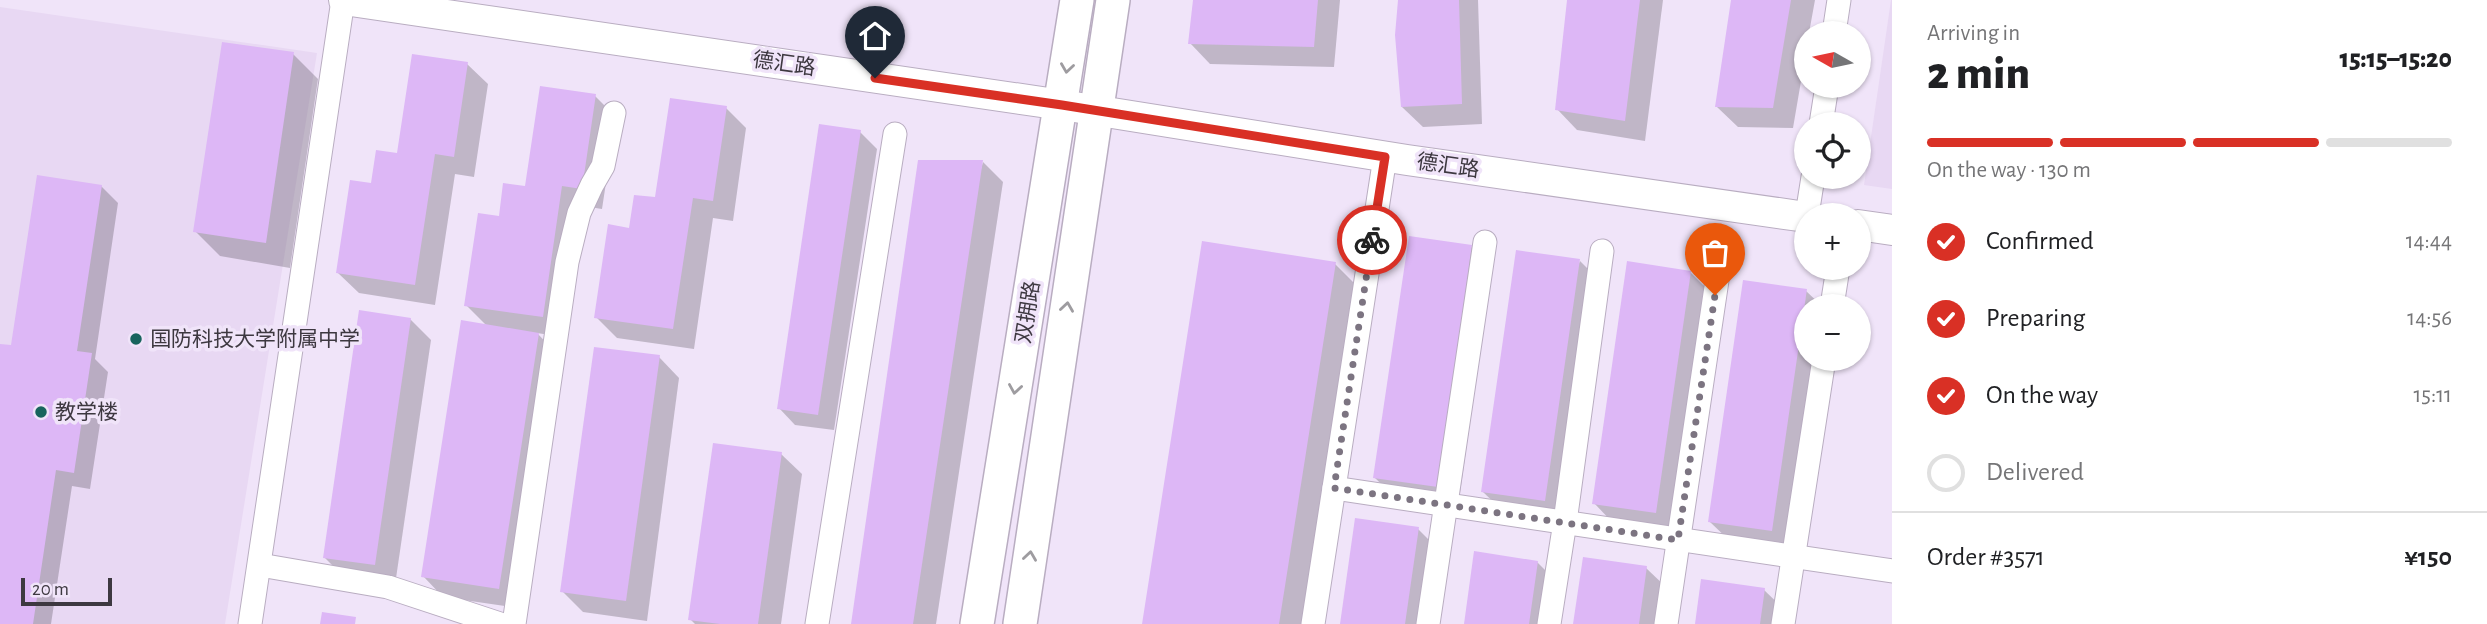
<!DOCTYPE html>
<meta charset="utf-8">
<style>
:root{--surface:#fff;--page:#f2f2f2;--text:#202124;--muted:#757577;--line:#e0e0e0;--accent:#d93025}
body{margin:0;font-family:"Alegreya Sans","Noto Sans SC",sans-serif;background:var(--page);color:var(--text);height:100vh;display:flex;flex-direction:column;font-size:26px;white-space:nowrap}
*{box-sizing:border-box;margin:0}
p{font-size:23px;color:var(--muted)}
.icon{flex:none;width:38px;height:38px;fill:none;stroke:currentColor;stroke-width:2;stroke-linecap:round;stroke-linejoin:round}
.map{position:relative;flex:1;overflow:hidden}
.side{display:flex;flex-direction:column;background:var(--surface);width:595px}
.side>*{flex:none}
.needle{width:46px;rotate:279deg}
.buttons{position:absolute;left:1794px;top:21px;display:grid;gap:14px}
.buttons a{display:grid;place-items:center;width:77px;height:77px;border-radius:50%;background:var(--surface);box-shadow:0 2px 5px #0004;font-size:35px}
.scale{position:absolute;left:21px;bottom:18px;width:91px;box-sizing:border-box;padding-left:7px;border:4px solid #3d3840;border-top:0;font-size:19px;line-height:24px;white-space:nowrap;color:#3d3840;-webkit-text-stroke:5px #f0e4f9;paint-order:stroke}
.pin{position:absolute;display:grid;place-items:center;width:60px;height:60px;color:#fff;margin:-72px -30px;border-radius:50% 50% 50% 0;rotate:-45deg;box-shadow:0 0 7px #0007}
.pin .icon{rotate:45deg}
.courier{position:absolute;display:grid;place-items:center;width:70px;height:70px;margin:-35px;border:5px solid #d93025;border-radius:50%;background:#fff;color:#222;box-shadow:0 2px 9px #0007}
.overview em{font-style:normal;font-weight:800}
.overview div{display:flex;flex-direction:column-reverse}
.overview{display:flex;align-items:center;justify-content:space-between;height:119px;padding:0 35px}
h1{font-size:46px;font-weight:800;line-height:52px}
.bar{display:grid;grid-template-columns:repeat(4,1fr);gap:10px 7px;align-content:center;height:84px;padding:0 35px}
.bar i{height:9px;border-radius:5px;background:var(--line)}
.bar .on{background:var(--accent)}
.bar p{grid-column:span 4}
.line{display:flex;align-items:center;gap:18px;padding:0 35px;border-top:2px solid var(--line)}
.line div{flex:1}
ol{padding:0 35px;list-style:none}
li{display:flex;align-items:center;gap:21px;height:77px}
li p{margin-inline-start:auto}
li .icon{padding:7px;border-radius:50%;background:var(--accent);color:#fff;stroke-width:4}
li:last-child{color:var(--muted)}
li i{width:38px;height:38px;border:4px solid var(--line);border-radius:50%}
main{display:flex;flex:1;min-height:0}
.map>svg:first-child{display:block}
</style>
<main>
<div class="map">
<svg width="1892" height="624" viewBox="0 0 1892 624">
<rect width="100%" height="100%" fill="#f0e4f9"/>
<g fill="#e8d8f3">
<polygon points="1891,0 1892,0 1892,189 1864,185"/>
<polygon points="0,7 317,53 225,624 0,624"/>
</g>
<g fill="#0003">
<polygon points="1195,0 1340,0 1334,67 1210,64 1190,43"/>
<polygon points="1400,0 1478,0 1482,124 1423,127 1402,107"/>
<polygon points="1569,0 1663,0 1645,141 1577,130 1557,109"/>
<polygon points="1733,0 1815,0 1809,33 1806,33 1806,52 1793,128 1738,127 1717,107"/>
<polygon points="293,54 318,79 290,268 220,256 195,231"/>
<polygon points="467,64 488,84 474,177 455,174 435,305 359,293 338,273 399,155"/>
<polygon points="595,96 616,117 602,209 583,206 563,337 537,333 558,355 519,608 443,597 423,576 487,326 466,305 500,218 526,188"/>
<polygon points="726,108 746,128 733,221 713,218 694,349 617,338 596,317 631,230 657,199"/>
<polygon points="860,132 877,149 834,430 795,425 779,408"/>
<polygon points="983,162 1003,182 936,624 853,624"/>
<polygon points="101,186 118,203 95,359 108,372 90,489 72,486 51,624 0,624 0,349 12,347"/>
<polygon points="1471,247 1492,267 1458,507 1396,498 1375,478"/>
<polygon points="1580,261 1600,281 1565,521 1504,512 1483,492"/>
<polygon points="1335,264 1356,285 1302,624 1144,624"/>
<polygon points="1690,272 1711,293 1676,533 1614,524 1594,503"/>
<polygon points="1806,291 1822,306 1806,306 1806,359 1820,359 1792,551 1731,542 1710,522"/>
<polygon points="410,319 431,340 395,585 345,578 324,557"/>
<polygon points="659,357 679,378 647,621 583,612 562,591"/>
<polygon points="781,454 802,474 781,624 695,624 690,619"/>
<polygon points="1418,529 1439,550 1428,624 1341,624"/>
<polygon points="1537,562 1558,583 1552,624 1465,624"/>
<polygon points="1646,568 1667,588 1662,624 1575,624"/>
<polygon points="1764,590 1785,610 1783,624 1696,624"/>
</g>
<g fill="#ddb7f6">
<polygon points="1193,0 1318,0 1314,47 1188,44"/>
<polygon points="1398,0 1459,0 1462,104 1401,107 1395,35"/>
<polygon points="1567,0 1640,0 1625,121 1555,110"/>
<polygon points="1731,0 1791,0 1773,108 1715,107"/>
<polygon points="222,42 294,52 266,243 193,232"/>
<polygon points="412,54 468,62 454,157 435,154 415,285 336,273 350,180 371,183 376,150 397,153"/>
<polygon points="540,86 596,94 582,189 562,186 543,317 464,306 478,213 499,216 503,183 525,186"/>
<polygon points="670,98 727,106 713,201 693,198 673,329 594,318 608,224 629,228 634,195 655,197"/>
<polygon points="819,124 861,130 818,415 777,409"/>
<polygon points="918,160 983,160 913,624 851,624"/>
<polygon points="37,175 102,185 77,351 92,353 74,473 56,470 33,624 0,624 0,344 11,345"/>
<polygon points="1409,236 1472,245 1438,487 1373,478"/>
<polygon points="1202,241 1336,262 1279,624 1142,624"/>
<polygon points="1516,250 1580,259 1545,501 1481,492"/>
<polygon points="1627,261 1691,271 1656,513 1592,504"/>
<polygon points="1743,280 1807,289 1772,531 1708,522"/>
<polygon points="359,310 411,318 375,565 323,558"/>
<polygon points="461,320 539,333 499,589 421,577"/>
<polygon points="594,347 660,355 626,601 560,592"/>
<polygon points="713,443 782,452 758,624 720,624 688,620"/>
<polygon points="1355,518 1419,527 1405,624 1340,624"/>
<polygon points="1474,551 1538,561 1529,624 1464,624"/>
<polygon points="1583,557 1647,566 1639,624 1573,624"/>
<polygon points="1701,579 1765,588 1760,624 1695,624"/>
<polygon points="322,612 356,617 355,624 320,624"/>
</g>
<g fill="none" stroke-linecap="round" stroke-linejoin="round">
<g stroke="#b9adc1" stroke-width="25">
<g id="minor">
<polyline points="1834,33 1839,0"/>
<polyline points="1821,124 1827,86"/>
<polyline points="1807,215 1813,177"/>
<polyline points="1832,306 1838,268"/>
<polyline points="1334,488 1892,571"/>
<polyline points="260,565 388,587 500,624"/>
<polyline points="250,624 343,0"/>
<polyline points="514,624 567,262 579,213 592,185 603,166 614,113"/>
<polyline points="817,624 895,134"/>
<polyline points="1313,624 1385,157"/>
<polyline points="1428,624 1485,242"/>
<polyline points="1549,624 1565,522 1602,251"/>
<polyline points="1666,624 1719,267"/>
<polyline points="1783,624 1824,359"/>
</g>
</g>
<g stroke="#b9adc1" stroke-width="32">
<g id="tertiary">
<polyline points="344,0 1062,105 1407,160 1806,217"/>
<polyline points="1858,225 1892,230"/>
</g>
</g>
<g stroke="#b9adc1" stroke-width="36">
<g id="secondary">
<polyline points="977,624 1077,0"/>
<polyline points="1020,624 1113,0"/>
</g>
</g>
<use href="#minor" stroke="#fff" stroke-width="23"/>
<use href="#tertiary" stroke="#fff" stroke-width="30"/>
<use href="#secondary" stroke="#fff" stroke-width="33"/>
</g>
<defs><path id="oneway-chevron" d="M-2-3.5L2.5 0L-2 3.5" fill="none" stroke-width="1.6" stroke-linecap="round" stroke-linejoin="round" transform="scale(1.75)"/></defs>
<g stroke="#9e9ca0">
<use href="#oneway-chevron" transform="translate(1067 68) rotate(98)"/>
<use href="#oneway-chevron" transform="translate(1067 307) rotate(-82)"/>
<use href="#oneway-chevron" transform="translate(1015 389) rotate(99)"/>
<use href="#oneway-chevron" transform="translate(1030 556) rotate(-82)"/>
</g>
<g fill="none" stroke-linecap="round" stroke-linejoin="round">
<polyline stroke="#7c7481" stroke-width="7" stroke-dasharray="0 12.6" points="1372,240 1334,488 1678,540 1715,295"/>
<polyline stroke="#d93025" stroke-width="9" points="875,78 1062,105 1385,157 1372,240"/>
</g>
<g fill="#18645d" stroke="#f0e4f9" stroke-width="2.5">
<circle cx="136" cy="339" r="7"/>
<circle cx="41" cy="412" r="7"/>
</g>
<g text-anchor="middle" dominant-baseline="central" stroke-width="7" stroke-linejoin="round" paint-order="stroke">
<g font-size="21" fill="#3d3840" stroke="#f0e4f9">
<text transform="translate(784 64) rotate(8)">德汇路</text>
<text transform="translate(1448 166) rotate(8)">德汇路</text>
<text transform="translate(1028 312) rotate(-81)">双拥路</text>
</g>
<g font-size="21" fill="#3d3840" stroke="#f0e4f9" text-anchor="start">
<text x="150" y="339">国防科技大学附属中学</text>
<text x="55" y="412">教学楼</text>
</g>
</g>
</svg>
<div class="buttons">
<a><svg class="needle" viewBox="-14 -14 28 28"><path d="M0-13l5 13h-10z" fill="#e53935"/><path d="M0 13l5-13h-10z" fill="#757577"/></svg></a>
<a><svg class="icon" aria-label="locate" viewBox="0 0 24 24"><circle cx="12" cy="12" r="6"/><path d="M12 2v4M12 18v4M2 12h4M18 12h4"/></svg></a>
<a>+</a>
<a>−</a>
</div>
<div class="scale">20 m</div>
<div class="pin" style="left:1715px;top:295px;background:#ea580c"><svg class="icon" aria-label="bag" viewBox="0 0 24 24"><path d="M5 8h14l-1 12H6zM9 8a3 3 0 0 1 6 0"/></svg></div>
<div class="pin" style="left:875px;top:78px;background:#1f2937"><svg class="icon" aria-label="home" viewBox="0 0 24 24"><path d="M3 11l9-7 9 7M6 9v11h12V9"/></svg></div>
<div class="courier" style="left:1372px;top:240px"><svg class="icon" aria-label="bike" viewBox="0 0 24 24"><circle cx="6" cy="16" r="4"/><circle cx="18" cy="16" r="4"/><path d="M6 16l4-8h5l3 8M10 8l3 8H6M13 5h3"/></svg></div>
</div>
<section class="side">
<div class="overview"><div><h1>2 min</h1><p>Arriving in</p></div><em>15:15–15:20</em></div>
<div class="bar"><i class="on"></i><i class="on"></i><i class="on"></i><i></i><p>On the way · 130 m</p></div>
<ol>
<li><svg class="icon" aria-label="check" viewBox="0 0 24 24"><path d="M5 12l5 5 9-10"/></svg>Confirmed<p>14:44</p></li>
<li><svg class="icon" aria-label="check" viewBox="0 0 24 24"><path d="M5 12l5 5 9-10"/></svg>Preparing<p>14:56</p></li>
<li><svg class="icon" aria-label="check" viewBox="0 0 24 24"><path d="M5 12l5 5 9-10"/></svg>On the way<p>15:11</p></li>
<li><i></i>Delivered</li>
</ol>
<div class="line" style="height:91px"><div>Order #3571</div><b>¥150</b></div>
</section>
</main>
